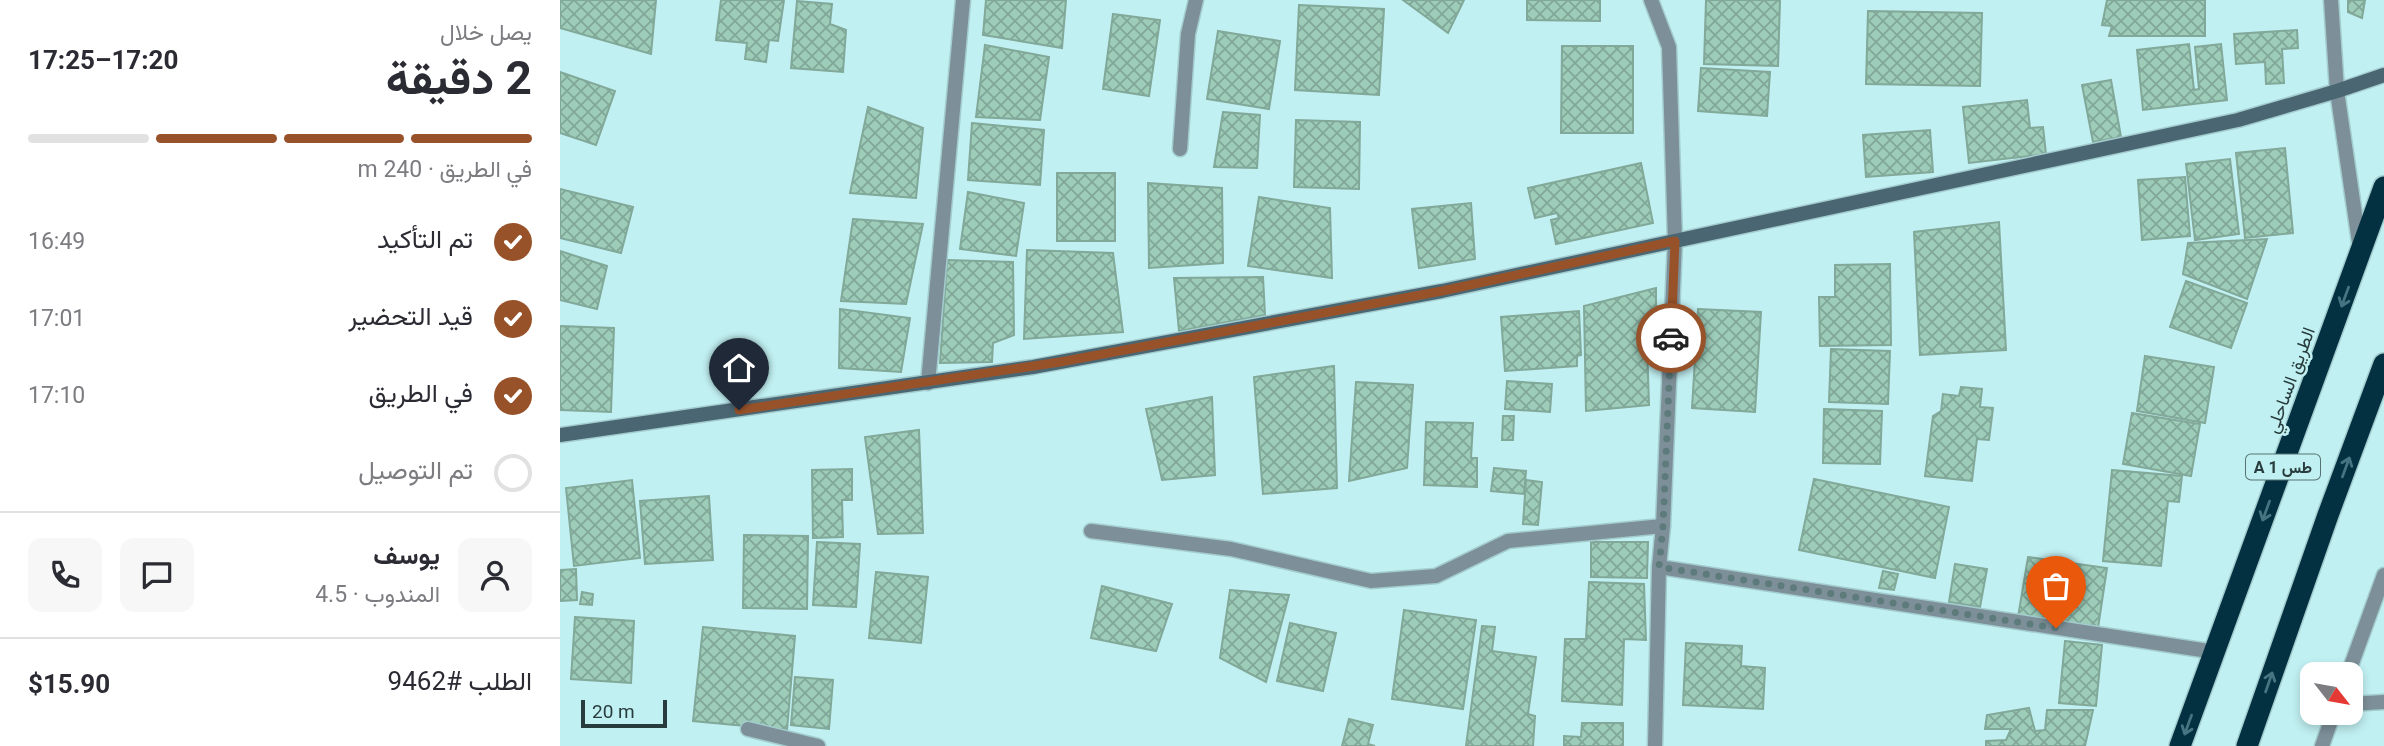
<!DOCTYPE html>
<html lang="ar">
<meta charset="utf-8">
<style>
:root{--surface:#fff;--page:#f7f7f7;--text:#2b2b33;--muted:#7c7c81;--line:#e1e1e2;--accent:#985229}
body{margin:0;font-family:Roboto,Vazirmatn,sans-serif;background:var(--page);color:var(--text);direction:rtl;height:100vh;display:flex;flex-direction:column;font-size:26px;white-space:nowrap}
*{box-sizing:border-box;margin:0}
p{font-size:23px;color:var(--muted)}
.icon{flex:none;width:38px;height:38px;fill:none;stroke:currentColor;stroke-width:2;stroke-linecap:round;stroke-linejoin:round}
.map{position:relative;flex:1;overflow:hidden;direction:ltr}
.details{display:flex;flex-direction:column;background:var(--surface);width:560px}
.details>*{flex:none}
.needle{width:46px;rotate:121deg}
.buttons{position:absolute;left:1740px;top:662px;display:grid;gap:14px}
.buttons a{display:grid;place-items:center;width:63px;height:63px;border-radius:14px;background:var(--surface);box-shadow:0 4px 10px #0003;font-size:35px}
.scale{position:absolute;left:21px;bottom:18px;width:86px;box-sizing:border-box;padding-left:7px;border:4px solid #293c3d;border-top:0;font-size:19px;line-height:24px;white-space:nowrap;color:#293c3d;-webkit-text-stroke:5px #c1f0f2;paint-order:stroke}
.pin{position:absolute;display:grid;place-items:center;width:60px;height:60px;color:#fff;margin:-72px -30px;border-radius:50% 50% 50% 0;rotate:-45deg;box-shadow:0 0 7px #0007}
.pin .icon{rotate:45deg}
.courier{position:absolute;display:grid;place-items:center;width:70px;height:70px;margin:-35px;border:5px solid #985229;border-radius:50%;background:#fff;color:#222;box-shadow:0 2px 9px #0007}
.head em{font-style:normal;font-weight:700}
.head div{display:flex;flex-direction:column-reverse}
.head{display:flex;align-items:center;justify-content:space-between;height:119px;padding:0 28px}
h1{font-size:46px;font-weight:700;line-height:52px}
.bar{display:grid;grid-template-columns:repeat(4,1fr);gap:10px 7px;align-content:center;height:84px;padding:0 28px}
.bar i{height:9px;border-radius:5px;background:var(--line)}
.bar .current{background:var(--accent)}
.bar p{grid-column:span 4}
.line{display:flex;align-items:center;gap:18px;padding:0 28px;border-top:2px solid var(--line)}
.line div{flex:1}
.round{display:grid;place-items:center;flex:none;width:74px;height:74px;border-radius:14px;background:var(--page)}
ol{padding:0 28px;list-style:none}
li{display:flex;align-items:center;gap:21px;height:77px}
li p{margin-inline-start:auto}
li .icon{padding:7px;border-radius:50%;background:var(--accent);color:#fff;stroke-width:4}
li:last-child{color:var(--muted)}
li i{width:38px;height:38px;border:4px solid var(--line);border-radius:50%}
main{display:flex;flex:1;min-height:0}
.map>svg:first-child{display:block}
</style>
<main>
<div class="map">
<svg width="1824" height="746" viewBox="0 0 1824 746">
<defs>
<pattern id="building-cross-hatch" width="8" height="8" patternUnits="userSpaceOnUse" patternTransform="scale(1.75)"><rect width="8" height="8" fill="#9dccb9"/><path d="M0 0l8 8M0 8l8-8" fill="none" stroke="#80a798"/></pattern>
</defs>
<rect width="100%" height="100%" fill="#c1f0f2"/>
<g fill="url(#building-cross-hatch)" stroke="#81a898" stroke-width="2">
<polygon points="0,0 96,0 91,54 0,28"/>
<polygon points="161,0 224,0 218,41 209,40 206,62 185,59 187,43 156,40"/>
<polygon points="426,0 506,0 502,48 423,35"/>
<polygon points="843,0 904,0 888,33"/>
<polygon points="967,0 1040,0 1040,21 967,20"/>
<polygon points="1146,0 1220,0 1218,66 1144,64"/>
<polygon points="1547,0 1645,0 1645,36 1549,36 1552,26 1542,25"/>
<polygon points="1788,0 1805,0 1802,18 1788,12"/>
<polygon points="237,1 272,4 270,24 286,30 283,72 231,68"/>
<polygon points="739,5 824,9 819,95 735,90"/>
<polygon points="1308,11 1422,13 1420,86 1306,84"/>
<polygon points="553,14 600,20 589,96 543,89"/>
<polygon points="1737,30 1738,48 1722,49 1724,83 1706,84 1705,62 1676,64 1674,34"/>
<polygon points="658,31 720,41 709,109 647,99"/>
<polygon points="1629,44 1634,90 1639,89 1635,47 1661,44 1667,100 1583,110 1577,50"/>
<polygon points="425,45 489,57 480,120 416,117"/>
<polygon points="1002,46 1073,46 1073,133 1001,133"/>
<polygon points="1141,68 1210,72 1207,116 1138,111"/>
<polygon points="0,72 55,91 36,145 0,133"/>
<polygon points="1551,80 1561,137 1533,142 1522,85"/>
<polygon points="1467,100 1470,128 1483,127 1486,154 1409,163 1403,107"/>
<polygon points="308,107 363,128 356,198 290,193"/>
<polygon points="663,112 700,115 697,168 654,167"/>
<polygon points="736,120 800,122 799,189 734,187"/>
<polygon points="412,123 484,130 480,185 408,180"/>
<polygon points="1370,130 1373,172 1306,177 1303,135"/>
<polygon points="1725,148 1733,233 1685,238 1676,153"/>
<polygon points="1670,159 1679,234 1635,240 1626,164"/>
<polygon points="1081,163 1093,223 996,244 991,220 999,218 997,213 975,218 968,188"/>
<rect x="497" y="173" width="58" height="68"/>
<polygon points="1625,177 1630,236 1582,240 1578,180"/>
<polygon points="588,183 662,188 663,263 589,268"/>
<polygon points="0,189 73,207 61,253 0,238"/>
<polygon points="408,192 464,203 456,256 400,249"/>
<polygon points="699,197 770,208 772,278 688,266"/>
<polygon points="911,203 915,259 859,268 852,209"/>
<polygon points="293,219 363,224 346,304 281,301"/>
<polygon points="1439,222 1446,350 1360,355 1354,232"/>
<polygon points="1707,239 1687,299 1623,274 1628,243"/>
<polygon points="467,250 553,253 563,332 464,339"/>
<polygon points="0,251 47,266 37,309 0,300"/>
<polygon points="387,260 453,262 454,335 433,343 432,362 380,363"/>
<polygon points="1330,264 1331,345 1260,346 1259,297 1275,297 1275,265"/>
<polygon points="703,277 705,315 619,331 614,278"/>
<polygon points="1626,281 1687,303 1671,348 1610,327"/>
<polygon points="1096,288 1096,341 1087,343 1089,405 1026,411 1024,306"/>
<polygon points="280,309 350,318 341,372 279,368"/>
<polygon points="1138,309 1201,312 1195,412 1132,408"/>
<polygon points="1019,311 1021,355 1017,356 1017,366 945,371 941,317"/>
<polygon points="0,326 54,328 51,412 0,410"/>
<polygon points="1271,349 1330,351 1328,404 1269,402"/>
<polygon points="1585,356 1654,367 1645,423 1577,411"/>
<polygon points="774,366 777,488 703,494 694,377"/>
<polygon points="947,381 992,384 990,412 945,409"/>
<polygon points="796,382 853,385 847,468 789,481"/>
<polygon points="1401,387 1422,389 1420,407 1433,408 1429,440 1417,439 1412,481 1365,476 1373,416 1381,411 1383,394 1399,396"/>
<polygon points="652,397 655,475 602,480 586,409"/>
<polygon points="1264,409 1322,411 1320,464 1263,463"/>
<polygon points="1572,413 1640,424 1631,476 1563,464"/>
<polygon points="943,416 954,416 953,440 942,440"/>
<polygon points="866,422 913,423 911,458 917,458 917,487 864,485"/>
<polygon points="359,430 363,533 318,534 305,437"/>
<polygon points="934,468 966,471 964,494 931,491"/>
<polygon points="292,469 292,500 282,500 283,537 253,538 252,470"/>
<polygon points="1552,470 1622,476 1619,502 1608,501 1601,566 1543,561"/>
<polygon points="1254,479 1389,507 1375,578 1239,550"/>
<polygon points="72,480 80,558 14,566 6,488"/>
<polygon points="966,480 982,482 978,525 963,524"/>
<polygon points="149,496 153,560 85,564 80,501"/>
<polygon points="184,535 248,536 247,609 183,608"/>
<polygon points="257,542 300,544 296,607 253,605"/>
<polygon points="1031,542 1088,542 1087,578 1031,577"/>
<polygon points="1468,557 1547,568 1538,628 1458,617"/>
<polygon points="1395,564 1427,569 1420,607 1389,602"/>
<polygon points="16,569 17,600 0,601 0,570"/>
<polygon points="1323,571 1338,574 1334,590 1319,588"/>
<polygon points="316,572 368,577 361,643 309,638"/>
<polygon points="1029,582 1084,584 1086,640 1064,639 1062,705 1002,701 1005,639 1026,639"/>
<polygon points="542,586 612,604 596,651 531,638"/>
<polygon points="670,590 729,595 706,682 660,658"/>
<polygon points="22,592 33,594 32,605 20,604"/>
<polygon points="844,610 916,620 903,709 832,699"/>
<polygon points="15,617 74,621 71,683 11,679"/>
<polygon points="730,623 776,633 763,691 717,681"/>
<polygon points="922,626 935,627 932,651 976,657 968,714 975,716 973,746 906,746"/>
<polygon points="143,627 235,636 227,730 133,721"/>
<polygon points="1505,641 1542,645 1536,706 1499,703"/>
<polygon points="1126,643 1182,646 1181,666 1205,668 1203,709 1123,705"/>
<polygon points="235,677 273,680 269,729 231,725"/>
<polygon points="1469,708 1475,731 1485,730 1487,710 1533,710 1525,746 1426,746 1426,741 1446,740 1451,729 1425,729 1427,715"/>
<polygon points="789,719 813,725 808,744 815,746 782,746"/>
<polygon points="1022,723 1063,723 1063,746 1004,746 1004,736 1021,737"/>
</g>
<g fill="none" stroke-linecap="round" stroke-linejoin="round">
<g stroke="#a3ccce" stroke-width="17">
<g id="street">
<polyline points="1091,0 1109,47 1115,241 1103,526 1099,567 1095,746"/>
<polyline points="1771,0 1777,91 1800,249"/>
<polyline points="620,149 628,34 636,0"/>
<polyline points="368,383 403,0"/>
<polyline points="531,531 671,549 811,581 876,576 948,541 1103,526"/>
<polyline points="1099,567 1655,652"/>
<polyline points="1788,674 1824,575"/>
<polyline points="1790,704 1824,702"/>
<polyline points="188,729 258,746"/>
<polyline points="1762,746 1774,712"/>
</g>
</g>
<g stroke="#a3ccce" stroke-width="17">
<polyline id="secondary" points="0,435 473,367 882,291 1678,120 1777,91 1824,75"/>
</g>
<g stroke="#a3ccce" stroke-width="24">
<g id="highway">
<polyline points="1620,746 1824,187"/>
<polyline points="1687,746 1768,515 1824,364"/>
</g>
</g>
<use href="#street" stroke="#7d8f98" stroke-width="14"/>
<use href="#secondary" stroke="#4b6673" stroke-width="14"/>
<use href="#highway" stroke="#033142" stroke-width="21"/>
</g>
<defs><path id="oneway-shaft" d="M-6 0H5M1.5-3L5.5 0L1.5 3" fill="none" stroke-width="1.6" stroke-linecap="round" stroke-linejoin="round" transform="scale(1.75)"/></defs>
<g stroke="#467480">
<use href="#oneway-shaft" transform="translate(1785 297) rotate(110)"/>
<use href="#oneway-shaft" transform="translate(1786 467) rotate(-70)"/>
<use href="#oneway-shaft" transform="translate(1706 511) rotate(110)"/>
<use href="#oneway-shaft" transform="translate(1709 682) rotate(-71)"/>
<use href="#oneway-shaft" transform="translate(1628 725) rotate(110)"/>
</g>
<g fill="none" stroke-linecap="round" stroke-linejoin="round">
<polyline stroke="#5e7b7c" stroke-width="7" stroke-dasharray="0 12.6" points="1111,338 1103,526 1099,567 1496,628"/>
<polyline stroke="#985229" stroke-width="9" points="179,410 500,362 882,291 1115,241 1111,338"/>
</g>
<g text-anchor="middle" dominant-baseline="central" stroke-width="5" stroke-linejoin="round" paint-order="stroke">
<rect fill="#c1f0f2" stroke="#577273" stroke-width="2" x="1686" y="454.5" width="74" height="25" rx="5"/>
<g font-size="16" font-weight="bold" fill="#293c3d">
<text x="1723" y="467">A 1 طس</text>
</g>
<g font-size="18" fill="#293c3d" stroke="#c1f0f2">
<text transform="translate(1730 380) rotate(-70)">الطريق الساحلي</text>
</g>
</g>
</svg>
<div class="buttons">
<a><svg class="needle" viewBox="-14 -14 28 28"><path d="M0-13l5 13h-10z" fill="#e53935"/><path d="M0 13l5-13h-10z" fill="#7c7c81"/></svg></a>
</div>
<div class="scale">20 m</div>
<div class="pin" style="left:1496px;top:628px;background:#ea580c"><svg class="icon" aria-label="bag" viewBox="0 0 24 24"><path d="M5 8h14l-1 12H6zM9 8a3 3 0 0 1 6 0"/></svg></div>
<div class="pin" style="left:179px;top:410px;background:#1f2937"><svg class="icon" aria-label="home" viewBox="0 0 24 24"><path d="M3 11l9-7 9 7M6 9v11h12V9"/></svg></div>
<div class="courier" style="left:1111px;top:338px"><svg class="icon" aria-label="car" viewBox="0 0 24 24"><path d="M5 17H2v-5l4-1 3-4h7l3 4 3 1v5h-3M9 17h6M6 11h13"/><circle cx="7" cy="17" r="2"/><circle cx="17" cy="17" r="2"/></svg></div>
</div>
<section class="details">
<div class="head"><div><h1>2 دقيقة</h1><p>يصل خلال</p></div><em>17:20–17:25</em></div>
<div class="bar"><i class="current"></i><i class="current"></i><i class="current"></i><i></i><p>في الطريق · 240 m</p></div>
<ol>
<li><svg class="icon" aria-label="check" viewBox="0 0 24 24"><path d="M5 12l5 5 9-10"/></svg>تم التأكيد<p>16:49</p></li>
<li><svg class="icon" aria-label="check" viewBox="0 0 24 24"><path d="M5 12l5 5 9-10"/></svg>قيد التحضير<p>17:01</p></li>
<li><svg class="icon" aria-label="check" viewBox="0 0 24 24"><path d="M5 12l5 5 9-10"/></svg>في الطريق<p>17:10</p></li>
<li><i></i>تم التوصيل</li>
</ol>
<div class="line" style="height:126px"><a class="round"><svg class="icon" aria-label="person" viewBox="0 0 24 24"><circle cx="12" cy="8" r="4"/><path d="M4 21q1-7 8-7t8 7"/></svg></a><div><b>يوسف</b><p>المندوب · 4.5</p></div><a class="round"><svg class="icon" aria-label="chat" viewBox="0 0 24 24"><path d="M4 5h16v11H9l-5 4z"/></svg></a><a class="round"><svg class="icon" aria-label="phone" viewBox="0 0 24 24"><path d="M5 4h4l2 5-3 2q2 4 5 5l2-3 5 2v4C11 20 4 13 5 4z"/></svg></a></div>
<div class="line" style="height:91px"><div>الطلب #9462</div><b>$15.90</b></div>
</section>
</main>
